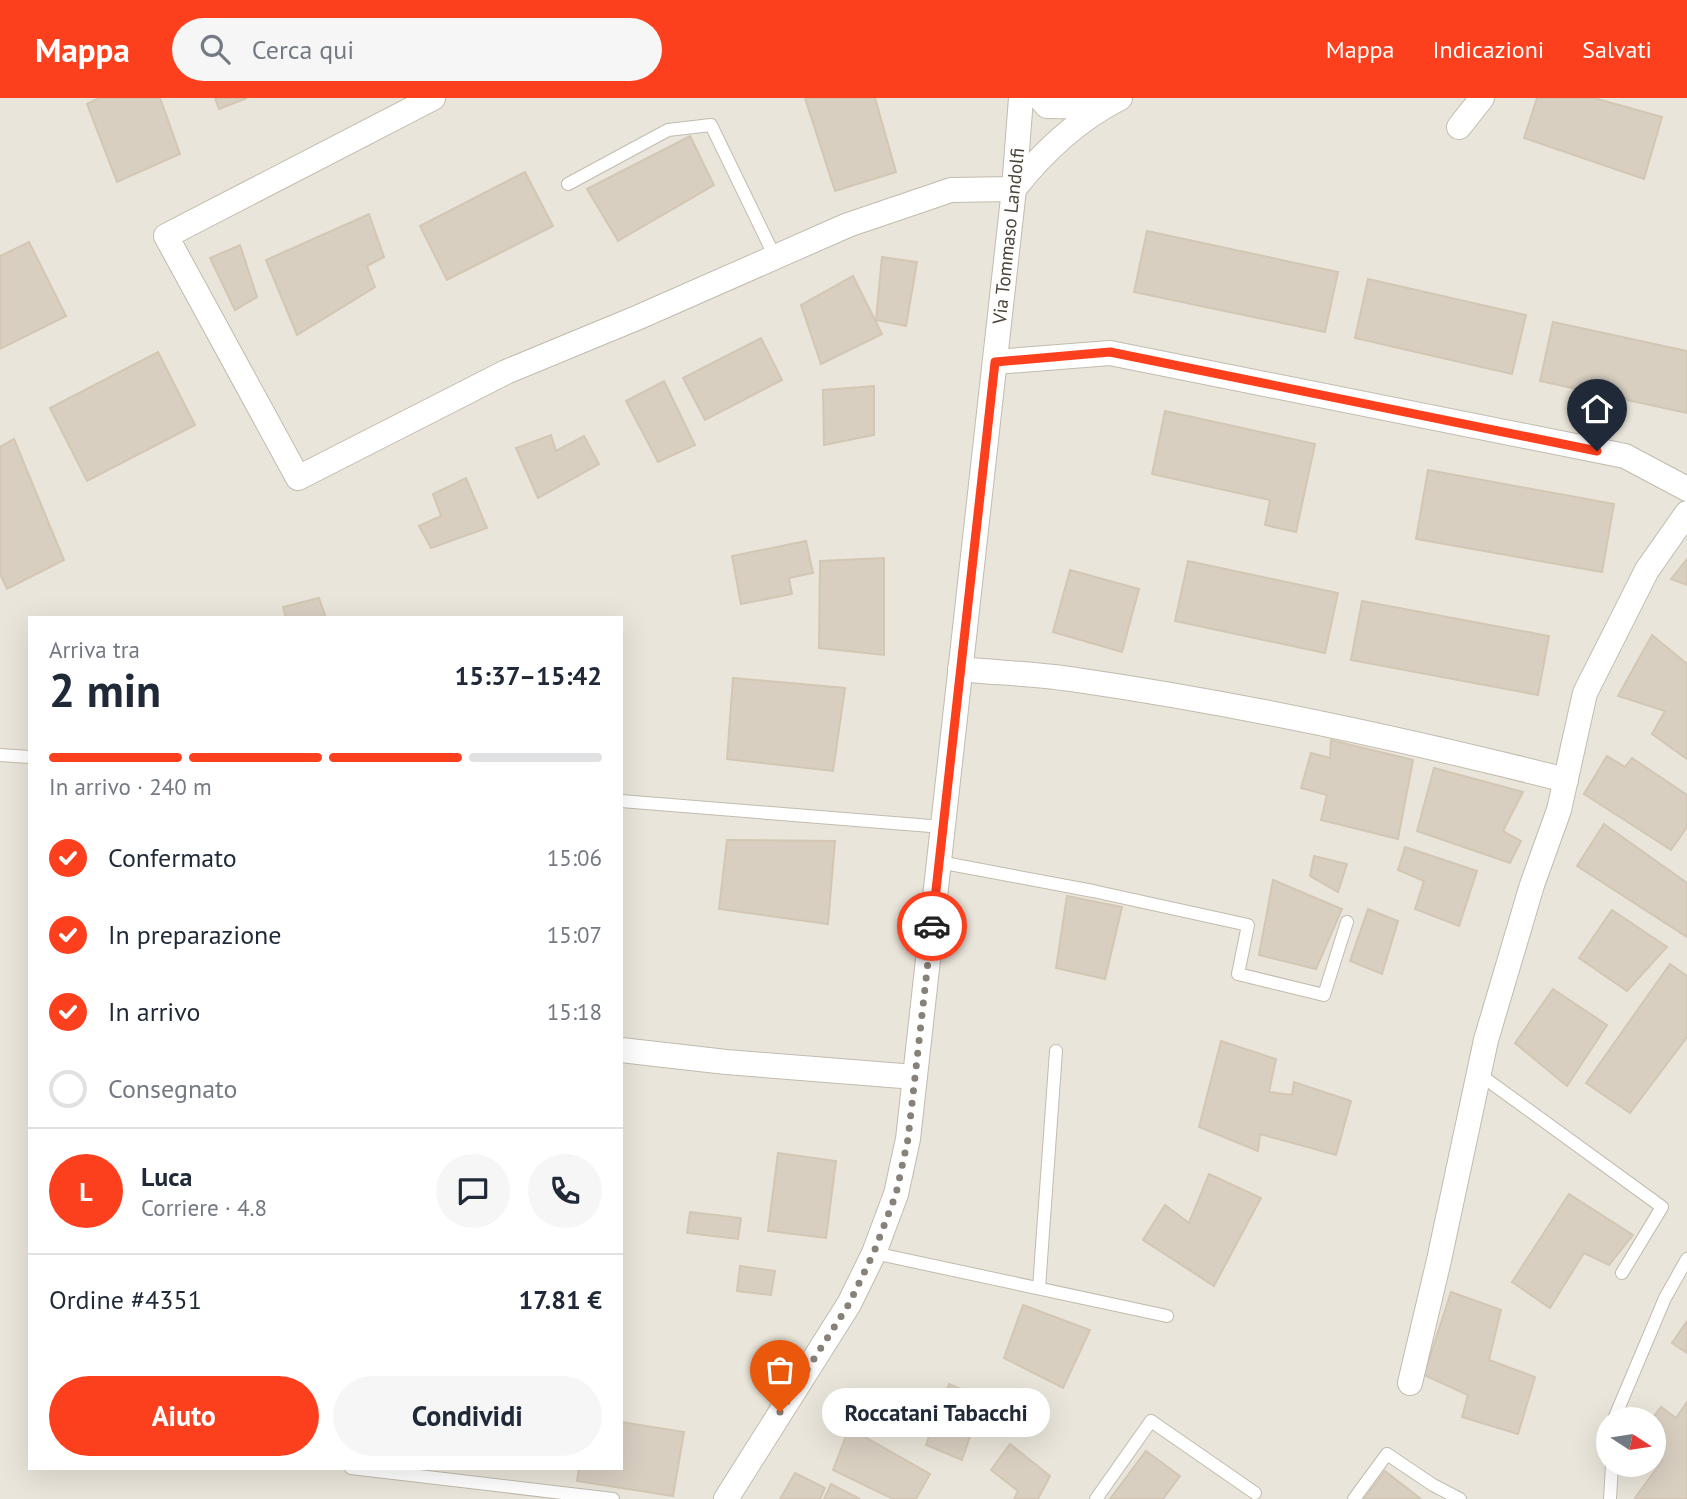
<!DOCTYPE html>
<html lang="it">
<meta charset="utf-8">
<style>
:root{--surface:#fff;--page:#f6f6f7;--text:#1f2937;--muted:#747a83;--line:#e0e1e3;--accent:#fc3f1d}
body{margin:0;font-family:"PT Sans",sans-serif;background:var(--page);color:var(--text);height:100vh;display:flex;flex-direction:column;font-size:26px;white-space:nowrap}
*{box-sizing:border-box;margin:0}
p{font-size:23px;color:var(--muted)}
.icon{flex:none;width:38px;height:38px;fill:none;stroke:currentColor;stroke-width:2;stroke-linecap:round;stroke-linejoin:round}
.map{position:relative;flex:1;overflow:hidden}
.sheet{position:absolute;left:28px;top:518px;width:595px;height:854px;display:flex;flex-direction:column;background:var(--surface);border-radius:0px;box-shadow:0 7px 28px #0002}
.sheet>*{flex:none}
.needle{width:46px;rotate:102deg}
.fabs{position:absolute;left:1596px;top:1309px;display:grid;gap:14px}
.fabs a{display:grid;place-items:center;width:70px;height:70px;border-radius:50%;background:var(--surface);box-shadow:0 7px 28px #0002;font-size:35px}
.pin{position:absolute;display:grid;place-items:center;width:60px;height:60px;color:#fff;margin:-72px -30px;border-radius:50% 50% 50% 0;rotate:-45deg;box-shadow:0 0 7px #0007}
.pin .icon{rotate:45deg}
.courier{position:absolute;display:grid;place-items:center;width:70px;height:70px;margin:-35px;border:5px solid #fc3f1d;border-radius:50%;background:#fff;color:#222;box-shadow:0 2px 9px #0007}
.bubble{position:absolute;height:49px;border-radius:24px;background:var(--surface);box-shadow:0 7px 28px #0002;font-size:23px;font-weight:700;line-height:49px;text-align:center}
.headline em{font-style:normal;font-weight:700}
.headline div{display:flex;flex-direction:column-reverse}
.headline{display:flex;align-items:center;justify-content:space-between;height:119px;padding:0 21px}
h1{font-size:46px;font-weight:700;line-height:52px}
.bar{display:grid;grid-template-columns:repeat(4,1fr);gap:10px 7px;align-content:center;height:84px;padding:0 21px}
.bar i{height:9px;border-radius:5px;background:var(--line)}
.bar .active{background:var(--accent)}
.bar p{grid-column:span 4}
.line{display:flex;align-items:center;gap:18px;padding:0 21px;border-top:2px solid var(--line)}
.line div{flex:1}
.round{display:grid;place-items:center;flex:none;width:74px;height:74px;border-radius:37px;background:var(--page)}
ol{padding:0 21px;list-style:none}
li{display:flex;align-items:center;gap:21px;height:77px}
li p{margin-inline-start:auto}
li .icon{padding:7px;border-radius:50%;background:var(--accent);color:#fff;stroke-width:4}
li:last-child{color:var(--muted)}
li i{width:38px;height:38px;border:4px solid var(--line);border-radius:50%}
.cta{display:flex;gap:14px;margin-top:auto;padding:14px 21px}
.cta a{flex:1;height:80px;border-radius:42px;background:var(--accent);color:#fff;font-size:28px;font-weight:700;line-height:80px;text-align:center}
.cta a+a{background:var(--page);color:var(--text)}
header{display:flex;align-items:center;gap:42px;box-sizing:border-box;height:98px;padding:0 35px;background:var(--accent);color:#fff}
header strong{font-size:33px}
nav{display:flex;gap:38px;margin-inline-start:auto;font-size:24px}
.search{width:490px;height:63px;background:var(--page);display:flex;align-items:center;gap:18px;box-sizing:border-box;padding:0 24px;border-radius:38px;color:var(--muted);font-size:26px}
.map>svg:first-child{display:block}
</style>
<header>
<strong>Mappa</strong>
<div class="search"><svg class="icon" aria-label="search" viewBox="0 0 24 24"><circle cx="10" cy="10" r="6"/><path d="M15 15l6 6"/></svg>Cerca qui</div>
<nav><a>Mappa</a><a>Indicazioni</a><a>Salvati</a></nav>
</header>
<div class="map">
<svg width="1687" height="1401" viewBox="0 0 1687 1401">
<rect width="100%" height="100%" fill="#f6f3ec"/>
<path fill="#eae5da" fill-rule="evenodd" d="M 0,0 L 1687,0 L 1687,1401 L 0,1401 ZM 30,520 L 621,520 L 621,1370 L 30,1370 ZM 1608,1321 L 1654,1321 L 1654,1367 L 1608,1367 Z"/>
<g fill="#d8cfc1" stroke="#d3c7b4" stroke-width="2">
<polygon points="99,0 160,0 180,56 117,84 87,6"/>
<polygon points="215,0 247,0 219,11"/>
<polygon points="805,0 875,0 896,74 835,93"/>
<polygon points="1537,0 1594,0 1662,19 1644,81 1524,40"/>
<polygon points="690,38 714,87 618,143 587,91"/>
<polygon points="525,74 553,128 447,182 420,128"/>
<polygon points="369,116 384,159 367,168 375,189 297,237 266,162"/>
<polygon points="1147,133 1338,174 1325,234 1134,194"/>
<polygon points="29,144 66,218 0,251 0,158"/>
<polygon points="240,147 257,199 235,212 210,160"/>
<polygon points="882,159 917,164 906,228 876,222"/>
<polygon points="853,178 882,236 821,266 801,207"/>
<polygon points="1368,181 1526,217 1512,276 1355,240"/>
<polygon points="1553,224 1687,253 1687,315 1540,283"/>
<polygon points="761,240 782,282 705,322 683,280"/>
<polygon points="158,254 195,327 87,383 50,310"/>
<polygon points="664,283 695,347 658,364 626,303"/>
<polygon points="874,288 874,337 824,347 823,292"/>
<polygon points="1165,313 1315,346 1296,434 1265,427 1270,402 1152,376"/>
<polygon points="551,337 556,353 584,338 599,366 538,400 516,350"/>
<polygon points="14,341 64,462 7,491 0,476 0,349"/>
<polygon points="1428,372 1614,406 1602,474 1416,441"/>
<polygon points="466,380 487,430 431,450 419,428 441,418 433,396"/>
<polygon points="806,443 813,475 789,480 792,496 741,506 732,458"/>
<polygon points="884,460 884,557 819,550 820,463"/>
<polygon points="1687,461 1687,487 1671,481"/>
<polygon points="1188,463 1338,495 1325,555 1175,523"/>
<polygon points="1070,472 1139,491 1122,554 1053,534"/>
<polygon points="319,500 326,520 286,520 283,509"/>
<polygon points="1362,503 1549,538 1538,597 1351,562"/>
<polygon points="1652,537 1687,566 1687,661 1652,636 1665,613 1618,598"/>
<polygon points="733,580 845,590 833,673 727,661"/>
<polygon points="1331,642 1413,662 1398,741 1321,722 1327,697 1301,690 1311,655 1330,660"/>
<polygon points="1607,658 1625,669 1632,660 1687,697 1687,729 1671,752 1584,696"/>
<polygon points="1434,670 1523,694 1503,733 1521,743 1510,765 1417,733"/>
<polygon points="1604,726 1687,785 1687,839 1577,768"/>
<polygon points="727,742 835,743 828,826 719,811"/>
<polygon points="1405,749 1477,773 1459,828 1415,811 1424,783 1398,772"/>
<polygon points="1314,758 1347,766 1338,794 1310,778"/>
<polygon points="1273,782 1342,811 1316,871 1259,857"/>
<polygon points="1067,798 1122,809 1105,881 1056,870"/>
<polygon points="1368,811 1398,823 1382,876 1350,863"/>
<polygon points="1612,812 1667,849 1627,893 1579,860"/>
<polygon points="1670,866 1687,878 1687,939 1630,1015 1586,985"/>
<polygon points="1553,891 1607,927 1567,988 1515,945"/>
<polygon points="1221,943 1276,961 1269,994 1292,997 1294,984 1351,1003 1336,1057 1260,1036 1258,1053 1199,1029"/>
<polygon points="778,1055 836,1063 826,1140 768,1133"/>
<polygon points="1209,1076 1261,1100 1214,1188 1143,1142 1165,1107 1189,1125"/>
<polygon points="1569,1096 1633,1137 1609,1167 1584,1155 1550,1210 1512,1184"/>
<polygon points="690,1114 741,1120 738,1141 687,1135"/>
<polygon points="740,1168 775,1173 771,1197 737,1193"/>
<polygon points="1451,1194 1501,1212 1489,1262 1535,1279 1518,1336 1462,1319 1468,1297 1424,1277"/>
<polygon points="1023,1207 1090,1232 1063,1290 1004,1260"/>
<polygon points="1687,1223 1687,1255 1672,1245"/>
<polygon points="949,1286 983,1300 962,1362 926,1347"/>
<polygon points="1687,1304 1687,1401 1637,1401 1635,1400 1662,1363 1654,1357 1652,1321 1661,1309 1676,1320"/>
<polygon points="621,1324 684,1334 673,1398 577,1383 579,1370 621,1370"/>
<polygon points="849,1330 930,1376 916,1401 893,1401 833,1372"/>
<polygon points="1010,1346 1050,1378 1038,1401 1014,1401 1018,1393 991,1372"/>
<polygon points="1146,1353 1180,1378 1163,1401 1110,1401"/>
<polygon points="1385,1373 1421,1401 1364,1401"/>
<polygon points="795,1375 825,1390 820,1401 780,1401"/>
<polygon points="831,1386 860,1401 824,1401"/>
</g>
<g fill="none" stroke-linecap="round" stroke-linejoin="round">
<g stroke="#c2bbae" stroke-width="14">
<g id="service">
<polyline points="568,86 668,32 711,27 775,159"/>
<polyline points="0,657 30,659"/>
<polyline points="621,703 943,729"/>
<polyline points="939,764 1093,793 1248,827 1238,876 1324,897 1347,824"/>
<polyline points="1479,976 1662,1109 1622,1175"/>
<polyline points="874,1155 1167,1218"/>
<polyline points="1039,1190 1056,953"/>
<polyline points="1614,1321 1665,1200 1687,1161"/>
<polyline points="351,1370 613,1401"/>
<polyline points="1096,1401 1151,1323 1255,1395"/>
<polyline points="1354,1401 1387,1356 1433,1387 1460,1401"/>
<polyline points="1610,1401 1612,1367"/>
</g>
</g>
<g stroke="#c2bbae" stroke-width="26">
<g id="minor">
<path d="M 433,0 L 166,138 L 298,380 L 506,274 L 639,219 L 848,127 L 951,92 L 1014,91 C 1042,55 1079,21 1120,0"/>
<polyline points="1040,0 1047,8 1101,9"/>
<polyline points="1459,29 1482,0"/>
<polyline points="995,264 1110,255 1625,358 1687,391"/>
<path d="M 960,571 C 999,575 1038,576 1077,582 C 1242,606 1404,641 1566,682"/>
<polyline points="621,952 726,964 915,979"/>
<polyline points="1410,1285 1439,1162 1486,942 1532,787 1559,712 1585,595 1647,472 1687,415"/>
<polyline points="726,1401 849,1206 874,1155 896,1096 908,1041 1014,91 1021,0"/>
</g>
</g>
<use href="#service" stroke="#fff" stroke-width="12"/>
<use href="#minor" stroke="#fff" stroke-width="24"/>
</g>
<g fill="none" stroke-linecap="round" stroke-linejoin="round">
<polyline stroke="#878178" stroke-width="7" stroke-dasharray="0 12.6" points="780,1314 849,1206 874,1154 896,1096 908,1041 932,828"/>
<polyline stroke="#fc3f1d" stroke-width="9" points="932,828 995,264 1110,254 1597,353"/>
</g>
<g text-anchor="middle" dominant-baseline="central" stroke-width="5" stroke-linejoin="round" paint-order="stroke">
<g font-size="19" fill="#4b4439" stroke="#fff">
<text transform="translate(1008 138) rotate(-84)">Via Tommaso Landolfi</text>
</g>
</g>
</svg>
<div class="fabs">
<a><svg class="needle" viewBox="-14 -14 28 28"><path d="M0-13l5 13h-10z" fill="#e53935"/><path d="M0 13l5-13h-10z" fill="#747a83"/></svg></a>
</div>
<div class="pin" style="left:780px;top:1314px;background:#ea580c"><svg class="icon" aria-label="bag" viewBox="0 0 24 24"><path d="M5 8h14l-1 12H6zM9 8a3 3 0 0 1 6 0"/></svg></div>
<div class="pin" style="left:1597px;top:353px;background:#1f2937"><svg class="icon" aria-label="home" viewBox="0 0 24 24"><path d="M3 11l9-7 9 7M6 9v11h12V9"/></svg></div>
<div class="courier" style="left:932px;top:828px"><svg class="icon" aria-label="car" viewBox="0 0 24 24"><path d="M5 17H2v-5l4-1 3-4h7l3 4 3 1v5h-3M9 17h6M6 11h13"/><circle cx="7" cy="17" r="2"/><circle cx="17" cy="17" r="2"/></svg></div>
<div class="bubble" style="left:822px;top:1290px;width:228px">Roccatani Tabacchi</div>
<section class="sheet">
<div class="headline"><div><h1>2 min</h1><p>Arriva tra</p></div><em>15:37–15:42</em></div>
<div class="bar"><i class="active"></i><i class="active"></i><i class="active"></i><i></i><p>In arrivo · 240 m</p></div>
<ol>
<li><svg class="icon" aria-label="check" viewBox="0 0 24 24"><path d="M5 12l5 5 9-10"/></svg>Confermato<p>15:06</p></li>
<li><svg class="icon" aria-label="check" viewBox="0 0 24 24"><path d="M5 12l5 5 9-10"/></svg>In preparazione<p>15:07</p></li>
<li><svg class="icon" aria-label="check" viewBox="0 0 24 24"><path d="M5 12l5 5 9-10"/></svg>In arrivo<p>15:18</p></li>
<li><i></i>Consegnato</li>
</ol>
<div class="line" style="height:126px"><b class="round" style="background:var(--accent);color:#fff">L</b><div><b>Luca</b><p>Corriere · 4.8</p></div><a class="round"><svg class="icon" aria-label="chat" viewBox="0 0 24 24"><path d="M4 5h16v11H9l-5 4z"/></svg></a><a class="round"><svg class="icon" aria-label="phone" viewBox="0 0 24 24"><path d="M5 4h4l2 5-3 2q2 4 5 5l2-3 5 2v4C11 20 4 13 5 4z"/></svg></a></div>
<div class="line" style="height:91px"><div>Ordine #4351</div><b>17.81 €</b></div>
<div class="cta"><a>Aiuto</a><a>Condividi</a></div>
</section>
</div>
